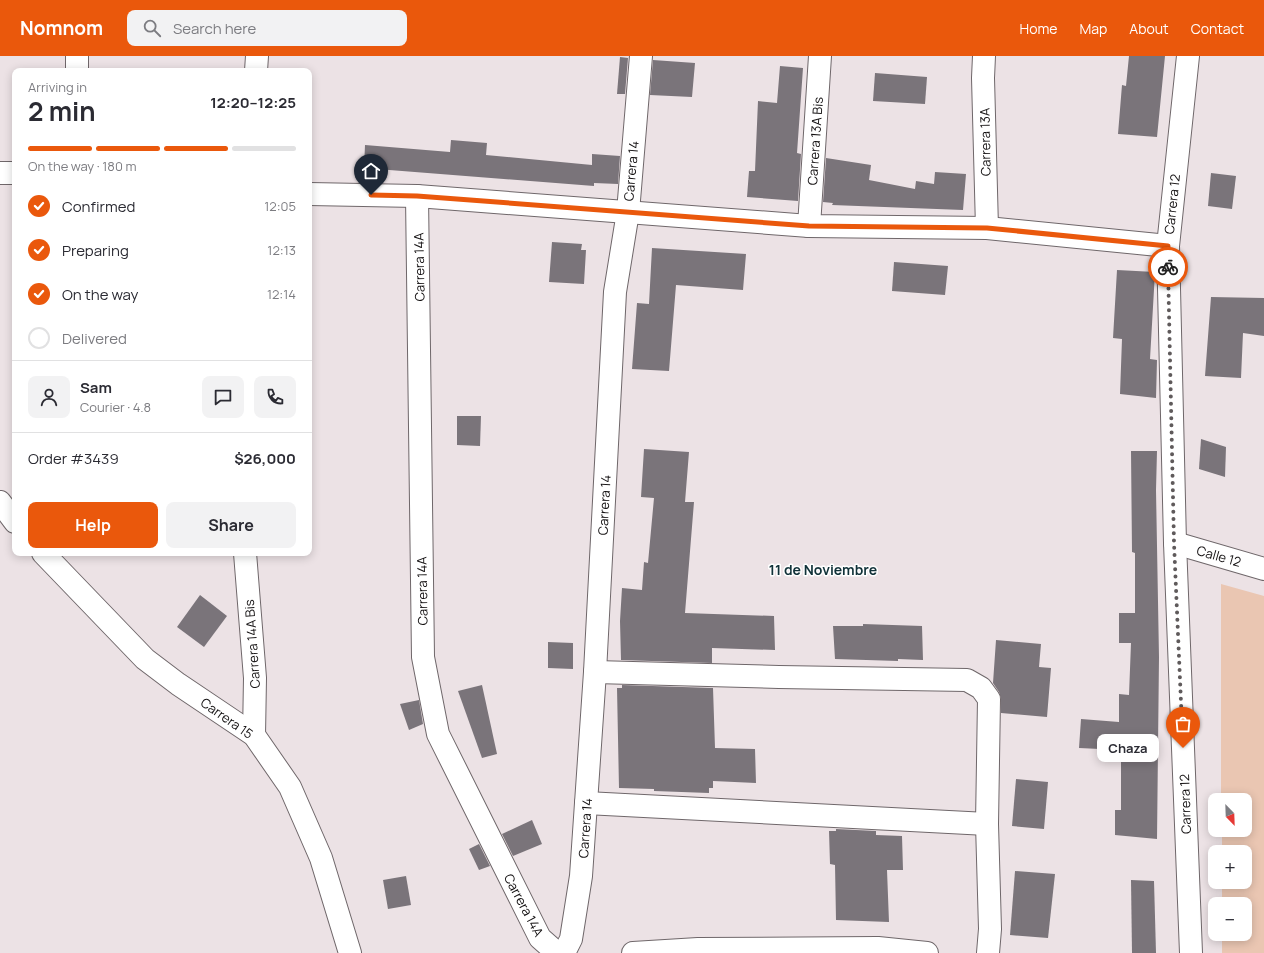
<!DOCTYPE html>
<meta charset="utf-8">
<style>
:root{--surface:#fff;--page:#f2f2f3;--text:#2b2b33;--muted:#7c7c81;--line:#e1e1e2;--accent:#ea580c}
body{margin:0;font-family:Manrope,sans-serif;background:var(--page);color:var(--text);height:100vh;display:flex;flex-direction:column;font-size:15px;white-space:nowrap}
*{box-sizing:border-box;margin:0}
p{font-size:13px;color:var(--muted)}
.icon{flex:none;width:22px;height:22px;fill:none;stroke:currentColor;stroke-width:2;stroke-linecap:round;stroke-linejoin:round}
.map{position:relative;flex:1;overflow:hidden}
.sheet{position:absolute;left:12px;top:12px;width:300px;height:488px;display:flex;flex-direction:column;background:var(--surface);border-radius:8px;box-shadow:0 2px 10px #0003}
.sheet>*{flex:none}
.needle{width:26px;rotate:157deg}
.buttons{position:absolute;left:1208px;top:737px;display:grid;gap:8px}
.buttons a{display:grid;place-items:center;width:44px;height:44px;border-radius:8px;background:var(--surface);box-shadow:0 2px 10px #0003;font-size:20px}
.pin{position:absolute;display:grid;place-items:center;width:34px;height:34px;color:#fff;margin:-41px -17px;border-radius:50% 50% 50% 0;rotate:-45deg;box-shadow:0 0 4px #0007}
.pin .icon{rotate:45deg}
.courier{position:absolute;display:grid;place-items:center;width:40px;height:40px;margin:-20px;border:3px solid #ea580c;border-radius:50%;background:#fff;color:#222;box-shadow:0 1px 5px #0007}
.bubble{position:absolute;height:28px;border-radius:8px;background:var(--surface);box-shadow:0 2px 10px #0003;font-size:13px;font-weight:700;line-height:28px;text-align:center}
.overview em{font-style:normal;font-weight:700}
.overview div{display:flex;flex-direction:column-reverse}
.overview{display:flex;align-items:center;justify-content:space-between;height:68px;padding:0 16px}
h1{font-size:26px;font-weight:700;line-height:30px}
.bar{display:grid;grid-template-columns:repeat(4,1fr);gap:6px 4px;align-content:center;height:48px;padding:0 16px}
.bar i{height:5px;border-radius:3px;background:var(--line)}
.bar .active{background:var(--accent)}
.bar p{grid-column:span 4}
.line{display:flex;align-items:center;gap:10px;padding:0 16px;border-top:1px solid var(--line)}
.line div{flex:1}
.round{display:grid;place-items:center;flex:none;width:42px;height:42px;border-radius:8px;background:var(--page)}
ol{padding:0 16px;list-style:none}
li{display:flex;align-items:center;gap:12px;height:44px}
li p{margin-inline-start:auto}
li .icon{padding:4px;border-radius:50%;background:var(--accent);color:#fff;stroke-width:4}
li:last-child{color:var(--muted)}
li i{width:22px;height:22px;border:2px solid var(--line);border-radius:50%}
.cta{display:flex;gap:8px;margin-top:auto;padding:8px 16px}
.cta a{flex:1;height:46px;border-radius:8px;background:var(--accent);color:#fff;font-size:16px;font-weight:700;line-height:46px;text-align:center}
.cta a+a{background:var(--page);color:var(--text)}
header{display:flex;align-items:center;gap:24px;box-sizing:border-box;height:56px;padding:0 20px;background:var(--accent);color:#fff}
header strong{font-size:19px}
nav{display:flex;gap:22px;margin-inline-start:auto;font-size:14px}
.search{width:280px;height:36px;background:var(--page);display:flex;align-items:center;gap:10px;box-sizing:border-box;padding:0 14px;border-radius:8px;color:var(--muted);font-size:15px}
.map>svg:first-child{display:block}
</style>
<header>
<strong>Nomnom</strong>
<div class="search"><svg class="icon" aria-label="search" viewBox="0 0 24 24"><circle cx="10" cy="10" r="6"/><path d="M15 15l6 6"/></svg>Search here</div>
<nav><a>Home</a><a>Map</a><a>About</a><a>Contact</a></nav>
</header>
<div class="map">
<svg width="1264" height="897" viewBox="0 0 1264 897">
<rect width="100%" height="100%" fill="#ece2e5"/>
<polygon fill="#eac6b2" points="1221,528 1264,540 1264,897 1222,897 1222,878 1245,878 1245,848 1222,848 1222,826 1245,826 1245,796 1222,796 1222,774 1245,774 1245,744 1221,744"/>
<g fill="#7a747a">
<polygon points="1129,0 1165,0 1157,81 1118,78 1122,29 1126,30"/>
<polygon points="620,1 628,2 625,38 617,38"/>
<polygon points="653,4 695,7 692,41 650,39"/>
<polygon points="780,10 803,12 797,97 801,98 798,145 747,141 749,115 755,115 758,45 777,47"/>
<polygon points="875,17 927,21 925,48 873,45"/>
<polygon points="451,84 487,87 486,99 592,109 592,98 620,100 618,128 594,127 594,130 364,112 365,89 450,96"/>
<polygon points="826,102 871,109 869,124 915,133 916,125 934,128 935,116 966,118 963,154 832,149 833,147 823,146"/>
<polygon points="1211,117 1236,120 1232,153 1208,150"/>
<polygon points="552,186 582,188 581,194 586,194 584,228 549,226"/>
<polygon points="652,192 746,198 743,234 676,229 669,315 632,313 637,247 649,248"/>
<polygon points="894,206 948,210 945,239 892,235"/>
<polygon points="1117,214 1155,216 1150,303 1157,304 1156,342 1120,338 1122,283 1113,282"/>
<polygon points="1211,241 1264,242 1264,280 1243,277 1241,322 1205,320"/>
<polygon points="457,360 481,360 480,390 457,389"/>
<polygon points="1201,383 1226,391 1225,421 1199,413"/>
<polygon points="644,393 689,396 685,446 694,446 685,557 774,560 775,594 712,592 712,607 621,604 620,565 622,532 642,534 644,506 648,507 654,442 641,441"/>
<polygon points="1131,395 1157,395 1156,434 1159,601 1157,783 1115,779 1115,754 1121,754 1121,694 1079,692 1081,663 1119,666 1119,638 1129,639 1131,587 1119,587 1119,557 1135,557 1135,497 1132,496"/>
<polygon points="200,539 227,560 204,591 177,571"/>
<polygon points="863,568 922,570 923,604 898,603 898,605 835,603 833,570 863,570"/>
<polygon points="996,584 1041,588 1039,611 1051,612 1047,661 1001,657 1001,643 999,636 993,627"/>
<polygon points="548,586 573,587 573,613 548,612"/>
<polygon points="482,629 497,698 482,702 458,635"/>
<polygon points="622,629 713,632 715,692 755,693 756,727 713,725 713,732 709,732 709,737 654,735 654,733 619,732 617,632 622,632"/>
<polygon points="419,644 423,668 409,674 400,648"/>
<polygon points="1016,723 1048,726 1044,773 1012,770"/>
<polygon points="532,764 542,788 513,800 502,778"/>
<polygon points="836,773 876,775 876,779 902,780 903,814 887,814 889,866 836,864 835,809 830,808 829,775 836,775"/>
<polygon points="479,788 490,810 479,814 469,793"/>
<polygon points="1015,815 1055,818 1048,882 1010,879"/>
<polygon points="406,820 411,849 388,853 383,824"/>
<polygon points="1131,824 1154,825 1156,897 1132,897"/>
</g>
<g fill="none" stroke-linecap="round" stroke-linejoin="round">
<g stroke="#6f676a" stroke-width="24">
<g id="minor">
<polyline points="984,0 983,22 987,172"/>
<polyline points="1188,0 1168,190 1175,487 1191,897"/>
<polyline points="77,15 77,0"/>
<polyline points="256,15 257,0"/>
<polyline points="0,117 15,117"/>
<polyline points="309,138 417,140 809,170 987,172 1168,190"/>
<polyline points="417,140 423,601 438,678 540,882 557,897"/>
<polyline points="809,170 820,0"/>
<polyline points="0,446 15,466"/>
<polyline points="1175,487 1264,513"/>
<polyline points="43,497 145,603 178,628 254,679 290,731 321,802 350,897"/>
<polyline points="245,497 255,622 254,679"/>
<polyline points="595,616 779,621 967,624 981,632 989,643 987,768 990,873 988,897"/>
<polyline points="586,747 987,768"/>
<polyline points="564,897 571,883 581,820 595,616 615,236 628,156 641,0"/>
<polyline points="633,897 698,893 878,892 927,897"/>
</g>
</g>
<use href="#minor" stroke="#fff" stroke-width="22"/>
</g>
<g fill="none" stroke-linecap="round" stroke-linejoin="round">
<polyline stroke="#5f5a5b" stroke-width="4" stroke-dasharray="0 7.2" points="1168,211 1174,487 1183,692"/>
<polyline stroke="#ea580c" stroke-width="5" points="371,139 417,140 809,170 987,172 1168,190 1168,211"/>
</g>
<g text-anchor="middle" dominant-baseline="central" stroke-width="3" stroke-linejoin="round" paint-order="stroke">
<g font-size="13" fill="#131011" stroke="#fff">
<text transform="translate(815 85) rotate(-86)">Carrera 13A Bis</text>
<text transform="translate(985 86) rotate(-91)">Carrera 13A</text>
<text transform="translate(631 115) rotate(-85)">Carrera 14</text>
<text transform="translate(1172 148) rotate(-84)">Carrera 12</text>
<text transform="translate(419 211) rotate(-91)">Carrera 14A</text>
<text transform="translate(604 449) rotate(-87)">Carrera 14</text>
<text transform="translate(1219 500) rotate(16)">Calle 12</text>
<text transform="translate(422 535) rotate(-91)">Carrera 14A</text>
<text transform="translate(252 588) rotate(-94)">Carrera 14A Bis</text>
<text transform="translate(227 662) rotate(35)">Carrera 15</text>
<text transform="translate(1185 748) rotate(-92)">Carrera 12</text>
<text transform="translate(585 772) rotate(-86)">Carrera 14</text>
<text transform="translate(524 849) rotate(62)">Carrera 14A</text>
</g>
<g font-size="14" font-weight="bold" fill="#113239" stroke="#fff">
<text x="823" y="513">11 de Noviembre</text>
</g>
</g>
</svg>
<div class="buttons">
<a><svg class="needle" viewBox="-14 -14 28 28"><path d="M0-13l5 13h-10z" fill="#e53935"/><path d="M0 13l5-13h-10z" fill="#7c7c81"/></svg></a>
<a>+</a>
<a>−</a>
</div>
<div class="pin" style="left:1183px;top:692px;background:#ea580c"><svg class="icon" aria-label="bag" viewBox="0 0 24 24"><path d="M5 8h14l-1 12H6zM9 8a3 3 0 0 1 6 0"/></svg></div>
<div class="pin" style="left:371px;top:139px;background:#1f2937"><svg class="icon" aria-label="home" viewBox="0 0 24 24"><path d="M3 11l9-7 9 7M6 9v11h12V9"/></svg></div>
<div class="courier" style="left:1168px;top:211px"><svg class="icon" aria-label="bike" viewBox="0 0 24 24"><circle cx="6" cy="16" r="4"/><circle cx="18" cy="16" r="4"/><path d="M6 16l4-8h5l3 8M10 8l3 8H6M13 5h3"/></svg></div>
<div class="bubble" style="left:1097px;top:678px;width:62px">Chaza</div>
<section class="sheet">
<div class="overview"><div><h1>2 min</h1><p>Arriving in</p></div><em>12:20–12:25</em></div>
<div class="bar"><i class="active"></i><i class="active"></i><i class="active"></i><i></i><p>On the way · 180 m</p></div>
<ol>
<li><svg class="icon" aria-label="check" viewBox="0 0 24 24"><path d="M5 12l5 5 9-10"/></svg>Confirmed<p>12:05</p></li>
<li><svg class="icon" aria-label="check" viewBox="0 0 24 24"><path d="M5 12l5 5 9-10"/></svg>Preparing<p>12:13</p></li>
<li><svg class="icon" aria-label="check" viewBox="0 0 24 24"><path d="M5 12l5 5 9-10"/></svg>On the way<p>12:14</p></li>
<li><i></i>Delivered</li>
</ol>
<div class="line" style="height:72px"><a class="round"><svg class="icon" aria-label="person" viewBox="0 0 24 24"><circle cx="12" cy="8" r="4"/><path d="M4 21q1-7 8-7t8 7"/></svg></a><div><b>Sam</b><p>Courier · 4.8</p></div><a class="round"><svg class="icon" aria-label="chat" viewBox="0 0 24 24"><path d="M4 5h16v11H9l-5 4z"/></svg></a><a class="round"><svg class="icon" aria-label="phone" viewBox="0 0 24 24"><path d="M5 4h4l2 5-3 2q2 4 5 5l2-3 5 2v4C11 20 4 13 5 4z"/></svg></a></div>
<div class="line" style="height:52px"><div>Order #3439</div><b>$26,000</b></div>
<div class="cta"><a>Help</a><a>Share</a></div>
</section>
</div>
